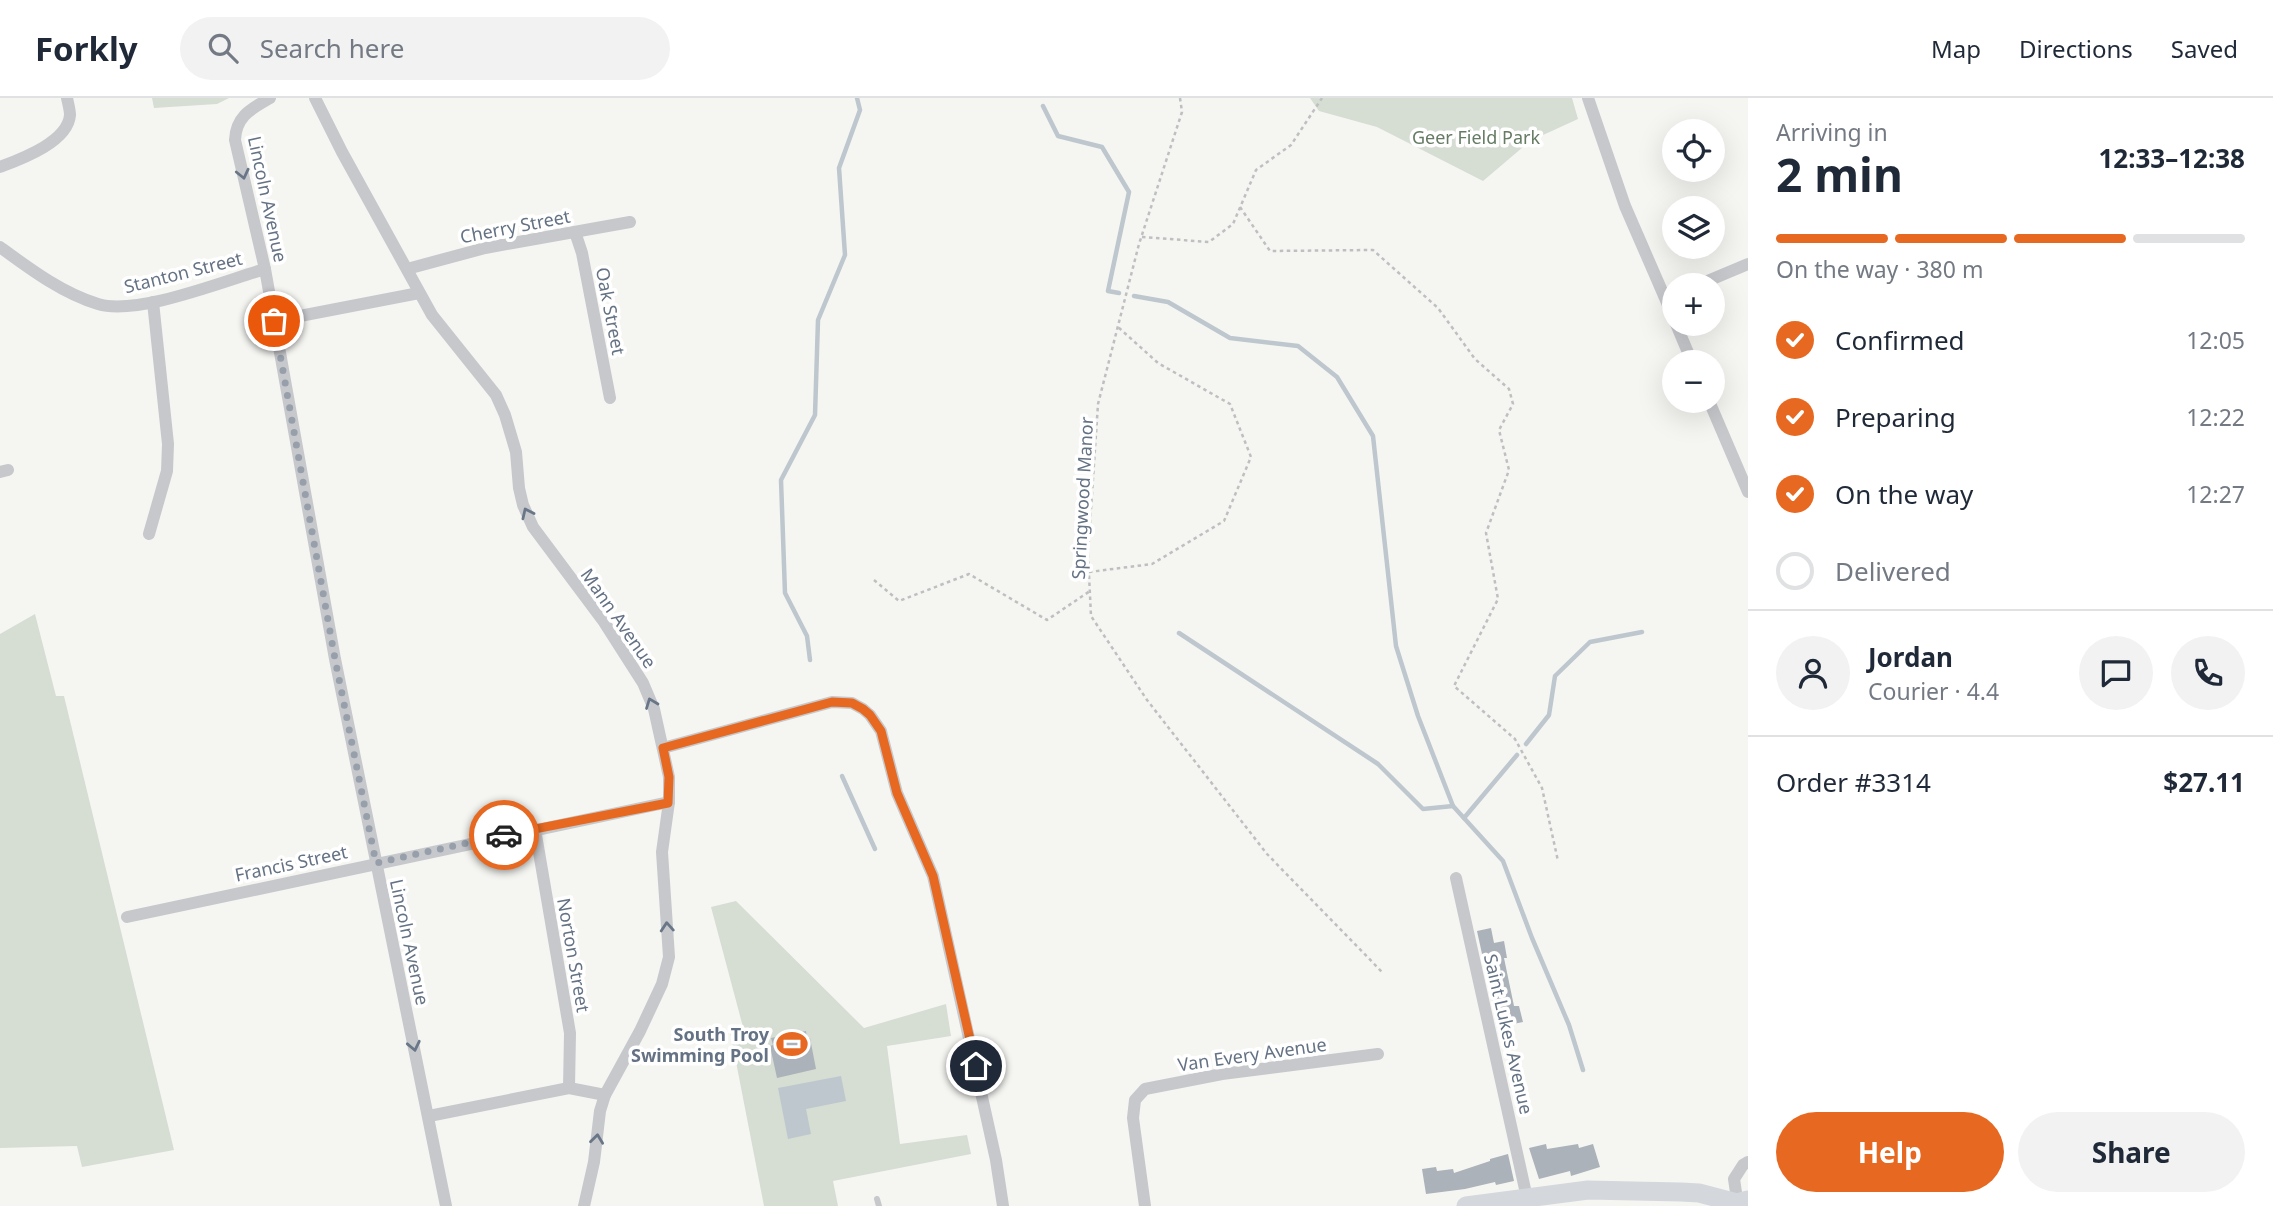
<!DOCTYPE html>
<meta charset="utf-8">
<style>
:root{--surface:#fff;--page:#f2f2f3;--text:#1f2937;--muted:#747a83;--line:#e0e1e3;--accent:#e76921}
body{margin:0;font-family:"Noto Sans",sans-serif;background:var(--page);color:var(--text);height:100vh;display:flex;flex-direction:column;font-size:26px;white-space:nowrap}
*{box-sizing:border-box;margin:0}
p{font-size:23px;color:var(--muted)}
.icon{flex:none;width:38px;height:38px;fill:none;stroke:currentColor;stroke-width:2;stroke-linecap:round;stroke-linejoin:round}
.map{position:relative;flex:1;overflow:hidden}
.details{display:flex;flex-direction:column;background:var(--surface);width:525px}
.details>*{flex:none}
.tools{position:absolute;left:1662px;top:21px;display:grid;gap:14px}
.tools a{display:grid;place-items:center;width:63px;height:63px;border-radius:50%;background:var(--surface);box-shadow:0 7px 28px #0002;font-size:35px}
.pin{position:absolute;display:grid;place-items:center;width:60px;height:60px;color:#fff;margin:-30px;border:4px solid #fff;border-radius:50%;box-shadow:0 2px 7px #0007}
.courier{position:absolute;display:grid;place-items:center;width:70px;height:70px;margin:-35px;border:5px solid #e76921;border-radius:50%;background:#fff;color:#222;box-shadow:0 2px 9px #0007}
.summary em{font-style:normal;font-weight:700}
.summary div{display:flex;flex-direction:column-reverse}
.summary{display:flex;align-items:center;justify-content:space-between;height:119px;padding:0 28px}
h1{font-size:46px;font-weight:700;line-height:52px}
.bar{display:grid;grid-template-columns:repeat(4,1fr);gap:10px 7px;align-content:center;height:84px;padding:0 28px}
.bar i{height:9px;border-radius:5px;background:var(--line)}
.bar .active{background:var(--accent)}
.bar p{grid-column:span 4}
.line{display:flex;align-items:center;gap:18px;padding:0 28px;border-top:2px solid var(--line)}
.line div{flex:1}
.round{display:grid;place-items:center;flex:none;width:74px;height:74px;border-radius:37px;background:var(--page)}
ol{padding:0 28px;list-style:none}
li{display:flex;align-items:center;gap:21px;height:77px}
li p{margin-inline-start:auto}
li .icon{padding:7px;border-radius:50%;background:var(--accent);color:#fff;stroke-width:4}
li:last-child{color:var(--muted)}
li i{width:38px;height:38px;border:4px solid var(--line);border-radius:50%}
.action{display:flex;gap:14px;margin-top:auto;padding:14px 28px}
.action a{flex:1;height:80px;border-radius:42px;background:var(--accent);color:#fff;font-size:28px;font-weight:700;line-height:80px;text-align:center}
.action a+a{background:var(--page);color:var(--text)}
header{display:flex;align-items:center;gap:42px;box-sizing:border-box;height:98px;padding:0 35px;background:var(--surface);border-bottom:2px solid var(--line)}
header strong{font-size:33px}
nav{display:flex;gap:38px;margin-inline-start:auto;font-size:24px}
.search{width:490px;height:63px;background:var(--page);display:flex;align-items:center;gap:18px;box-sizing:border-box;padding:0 24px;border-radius:38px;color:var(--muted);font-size:26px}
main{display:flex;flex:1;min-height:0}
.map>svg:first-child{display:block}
</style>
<header>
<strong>Forkly</strong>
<div class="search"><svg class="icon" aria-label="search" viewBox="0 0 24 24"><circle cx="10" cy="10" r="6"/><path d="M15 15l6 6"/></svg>Search here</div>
<nav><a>Map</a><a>Directions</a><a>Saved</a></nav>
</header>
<main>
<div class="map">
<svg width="1748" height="1108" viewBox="0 0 1748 1108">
<rect width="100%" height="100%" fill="#f5f6f2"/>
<g fill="#d6ddd3">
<polygon points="152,0 229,0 217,6 154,10"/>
<polygon points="1310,0 1572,0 1578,21 1530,43 1483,83 1377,29 1319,13"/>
<polygon points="35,516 56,598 64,598 174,1052 82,1069 77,1048 0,1050 0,536"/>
<polygon points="736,803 864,930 946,906 951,938 887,948 900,1046 967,1037 971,1056 833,1083 838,1108 764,1108 730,933 743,929 711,809"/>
</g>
<polygon fill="#bec7ce" points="841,978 846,1003 806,1011 811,1036 788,1041 778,990"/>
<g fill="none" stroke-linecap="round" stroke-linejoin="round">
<g stroke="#bec7ce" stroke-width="4.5">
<polyline points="1043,8 1058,38 1102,49 1129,94 1108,193 1119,195"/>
<polyline points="1134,198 1168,204 1230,240 1298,248 1337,279 1373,338 1396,548 1418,618 1453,708 1503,763 1532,840 1569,927 1583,972"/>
<polyline points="1179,535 1378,666 1423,711 1453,708"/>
<polyline points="810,562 807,538 785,495 781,382 815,317 818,222 845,157 839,70 860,12 857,0"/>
<polyline points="1526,646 1549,617 1555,578 1590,544 1642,534"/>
<polyline points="842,678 875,751"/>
<polyline points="1464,720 1517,657"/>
</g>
</g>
<g fill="#abb2b9">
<polygon points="1491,830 1494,845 1504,843 1507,860 1504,860 1514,908 1519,908 1523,924 1498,929 1477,833"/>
<polygon points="806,933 807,941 810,940 816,971 777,980 770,948 773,947 771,940"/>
<polygon points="1546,1046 1547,1051 1578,1046 1579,1050 1593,1046 1600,1069 1571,1078 1570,1073 1539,1081 1529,1050"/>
<polygon points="1508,1056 1514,1083 1496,1087 1495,1084 1465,1091 1426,1096 1422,1071 1436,1069 1437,1073 1453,1071 1454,1075 1490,1063 1490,1061"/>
</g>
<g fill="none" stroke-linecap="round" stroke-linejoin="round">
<g stroke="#bdbfc1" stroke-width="2.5" stroke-dasharray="3.5 3.5" stroke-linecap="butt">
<polyline points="1180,0 1182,14 1139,146 1098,306 1088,456 1091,518 1147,602 1267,756 1383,875"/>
<polyline points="1240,109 1270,153 1373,152 1438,210 1475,261 1509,291 1513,306 1499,332 1509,372 1486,435 1498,501 1454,588 1515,641 1542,690 1558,763"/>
<polyline points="1142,139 1209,144 1233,126 1256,72 1291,47 1322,0"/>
<polyline points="1089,474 1152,466 1224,423 1251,359 1230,306 1158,265 1118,229"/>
<polyline points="874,482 899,503 969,476 1047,522 1090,493"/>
</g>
<polyline stroke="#c6c8cc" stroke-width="6" points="877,1101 879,1108"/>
<g stroke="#c6c8cc" stroke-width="12">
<path d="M 270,0 C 251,11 236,18 235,42 L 265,171 L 335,561 L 446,1108"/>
<polyline points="315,0 342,54 432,217 496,297 505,317 516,354 519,390 523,407 533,429 604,524 643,585 654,611 669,679 669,704 662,754 669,859 662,886 640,933 605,997 600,1013 594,1064 584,1108"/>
<polyline points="1588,0 1625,108 1675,223"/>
<path d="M 0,69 C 21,61 68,44 70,17 C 70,12 68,5 67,0"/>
<polyline points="575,134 582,155 610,300"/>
<path d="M 0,149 C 30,171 62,195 98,206 C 137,218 224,183 265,171"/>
<polyline points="407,171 485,150 630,124"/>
<polyline points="1698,187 1748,166"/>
<polyline points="274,223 419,195"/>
<polyline points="1676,226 1692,264"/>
<polyline points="1709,303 1748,394"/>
<polyline points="0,374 8,372"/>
<polyline points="149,436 167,373 168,346 153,204"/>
<polyline points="663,650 832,604 852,605 863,611 870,617 881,633 897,695 933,778 996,1062 1003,1108"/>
<polyline points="535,731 570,935 569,990"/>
<polyline points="1456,780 1527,1100"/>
<polyline points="127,819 669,704"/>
<polyline points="429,1018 569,990 605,997"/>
<polyline points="1145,1108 1133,1020 1135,1002 1145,991 1222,976 1378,956"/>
<polyline points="1738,1108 1734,1081 1743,1067 1748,1064"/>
</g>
<polyline stroke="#d4d8dc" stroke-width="19" points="1466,1108 1588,1092 1681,1094 1699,1095 1737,1105 1748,1102"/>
</g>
<defs><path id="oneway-chevron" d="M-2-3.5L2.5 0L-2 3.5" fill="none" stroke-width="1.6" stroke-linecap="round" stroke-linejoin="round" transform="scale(1.75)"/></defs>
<g stroke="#697688">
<use href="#oneway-chevron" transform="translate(243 76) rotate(77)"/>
<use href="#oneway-chevron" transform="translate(527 415) rotate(-115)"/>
<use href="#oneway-chevron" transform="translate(651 605) rotate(-111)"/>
<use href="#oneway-chevron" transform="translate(667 829) rotate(-94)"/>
<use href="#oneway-chevron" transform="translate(414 948) rotate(78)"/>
<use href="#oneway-chevron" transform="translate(597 1041) rotate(-83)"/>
</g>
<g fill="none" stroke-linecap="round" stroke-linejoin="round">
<polyline stroke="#97a0aa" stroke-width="7" stroke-dasharray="0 12.6" points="274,223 335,561 376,765 504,737"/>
<polyline stroke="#e76921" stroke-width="9" points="504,737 668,705 669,679 663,650 832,604 852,605 863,611 870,617 881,633 897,695 933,778 976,968"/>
</g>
<defs>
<g id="stadium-bare" transform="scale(2.415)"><path d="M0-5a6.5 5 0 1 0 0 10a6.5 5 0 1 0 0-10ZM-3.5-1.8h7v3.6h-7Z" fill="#e76921" stroke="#fff" stroke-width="2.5" paint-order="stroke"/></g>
</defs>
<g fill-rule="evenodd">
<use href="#stadium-bare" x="792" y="946"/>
</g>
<g text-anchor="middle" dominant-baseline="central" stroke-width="7" stroke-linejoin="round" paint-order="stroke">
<g font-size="18" fill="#657b63" stroke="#fff">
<text x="1476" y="39">Geer Field Park</text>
</g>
<g font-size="18" fill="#647284" stroke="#fff">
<text transform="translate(268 101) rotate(78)">Lincoln Avenue</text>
<text transform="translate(515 128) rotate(-11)">Cherry Street</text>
<text transform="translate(183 174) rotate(-14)">Stanton Street</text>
<text transform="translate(611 213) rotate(79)">Oak Street</text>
<text transform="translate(1082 400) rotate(-87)">Springwood Manor</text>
<text transform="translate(619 520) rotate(55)">Mann Avenue</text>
<text transform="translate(291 765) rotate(-12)">Francis Street</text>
<text transform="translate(410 844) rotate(78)">Lincoln Avenue</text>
<text transform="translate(574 857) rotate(80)">Norton Street</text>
<text transform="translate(1509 936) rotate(77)">Saint Lukes Avenue</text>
<text transform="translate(1252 956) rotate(-8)">Van Every Avenue</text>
</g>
<g font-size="18" font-weight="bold" fill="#647284" stroke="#fff" text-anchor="end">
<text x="769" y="936">South Troy<tspan x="769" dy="21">Swimming Pool</tspan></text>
</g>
</g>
</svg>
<div class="tools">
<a><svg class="icon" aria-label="locate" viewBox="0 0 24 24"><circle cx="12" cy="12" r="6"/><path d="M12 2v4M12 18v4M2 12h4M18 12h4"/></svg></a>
<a><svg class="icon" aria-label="layers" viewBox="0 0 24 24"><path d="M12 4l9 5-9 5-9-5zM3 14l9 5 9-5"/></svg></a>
<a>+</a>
<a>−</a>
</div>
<div class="pin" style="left:274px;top:223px;background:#ea580c"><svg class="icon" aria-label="bag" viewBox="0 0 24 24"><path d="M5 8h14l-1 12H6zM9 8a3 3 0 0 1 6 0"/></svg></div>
<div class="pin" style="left:976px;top:968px;background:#1f2937"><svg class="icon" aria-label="home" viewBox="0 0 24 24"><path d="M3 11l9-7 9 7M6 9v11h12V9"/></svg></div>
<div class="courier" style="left:504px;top:737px"><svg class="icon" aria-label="car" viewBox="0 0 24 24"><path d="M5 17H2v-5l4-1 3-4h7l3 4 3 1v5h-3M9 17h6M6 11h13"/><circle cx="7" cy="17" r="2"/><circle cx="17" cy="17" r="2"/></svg></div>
</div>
<section class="details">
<div class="summary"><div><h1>2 min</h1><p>Arriving in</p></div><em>12:33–12:38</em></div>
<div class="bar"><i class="active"></i><i class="active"></i><i class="active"></i><i></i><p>On the way · 380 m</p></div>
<ol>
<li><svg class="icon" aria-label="check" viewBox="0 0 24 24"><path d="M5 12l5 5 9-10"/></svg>Confirmed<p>12:05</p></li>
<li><svg class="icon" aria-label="check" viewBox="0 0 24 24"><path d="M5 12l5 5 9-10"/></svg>Preparing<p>12:22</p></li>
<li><svg class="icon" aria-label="check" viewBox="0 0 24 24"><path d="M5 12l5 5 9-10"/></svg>On the way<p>12:27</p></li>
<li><i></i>Delivered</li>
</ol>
<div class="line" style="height:126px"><a class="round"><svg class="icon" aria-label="person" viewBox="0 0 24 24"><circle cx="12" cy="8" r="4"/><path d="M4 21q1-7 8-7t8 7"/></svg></a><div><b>Jordan</b><p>Courier · 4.4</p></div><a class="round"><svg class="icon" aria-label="chat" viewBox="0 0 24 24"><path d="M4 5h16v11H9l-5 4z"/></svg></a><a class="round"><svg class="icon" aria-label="phone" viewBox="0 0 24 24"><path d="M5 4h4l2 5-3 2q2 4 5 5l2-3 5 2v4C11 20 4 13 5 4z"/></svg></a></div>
<div class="line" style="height:91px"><div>Order #3314</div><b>$27.11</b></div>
<div class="action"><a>Help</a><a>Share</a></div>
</section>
</main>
